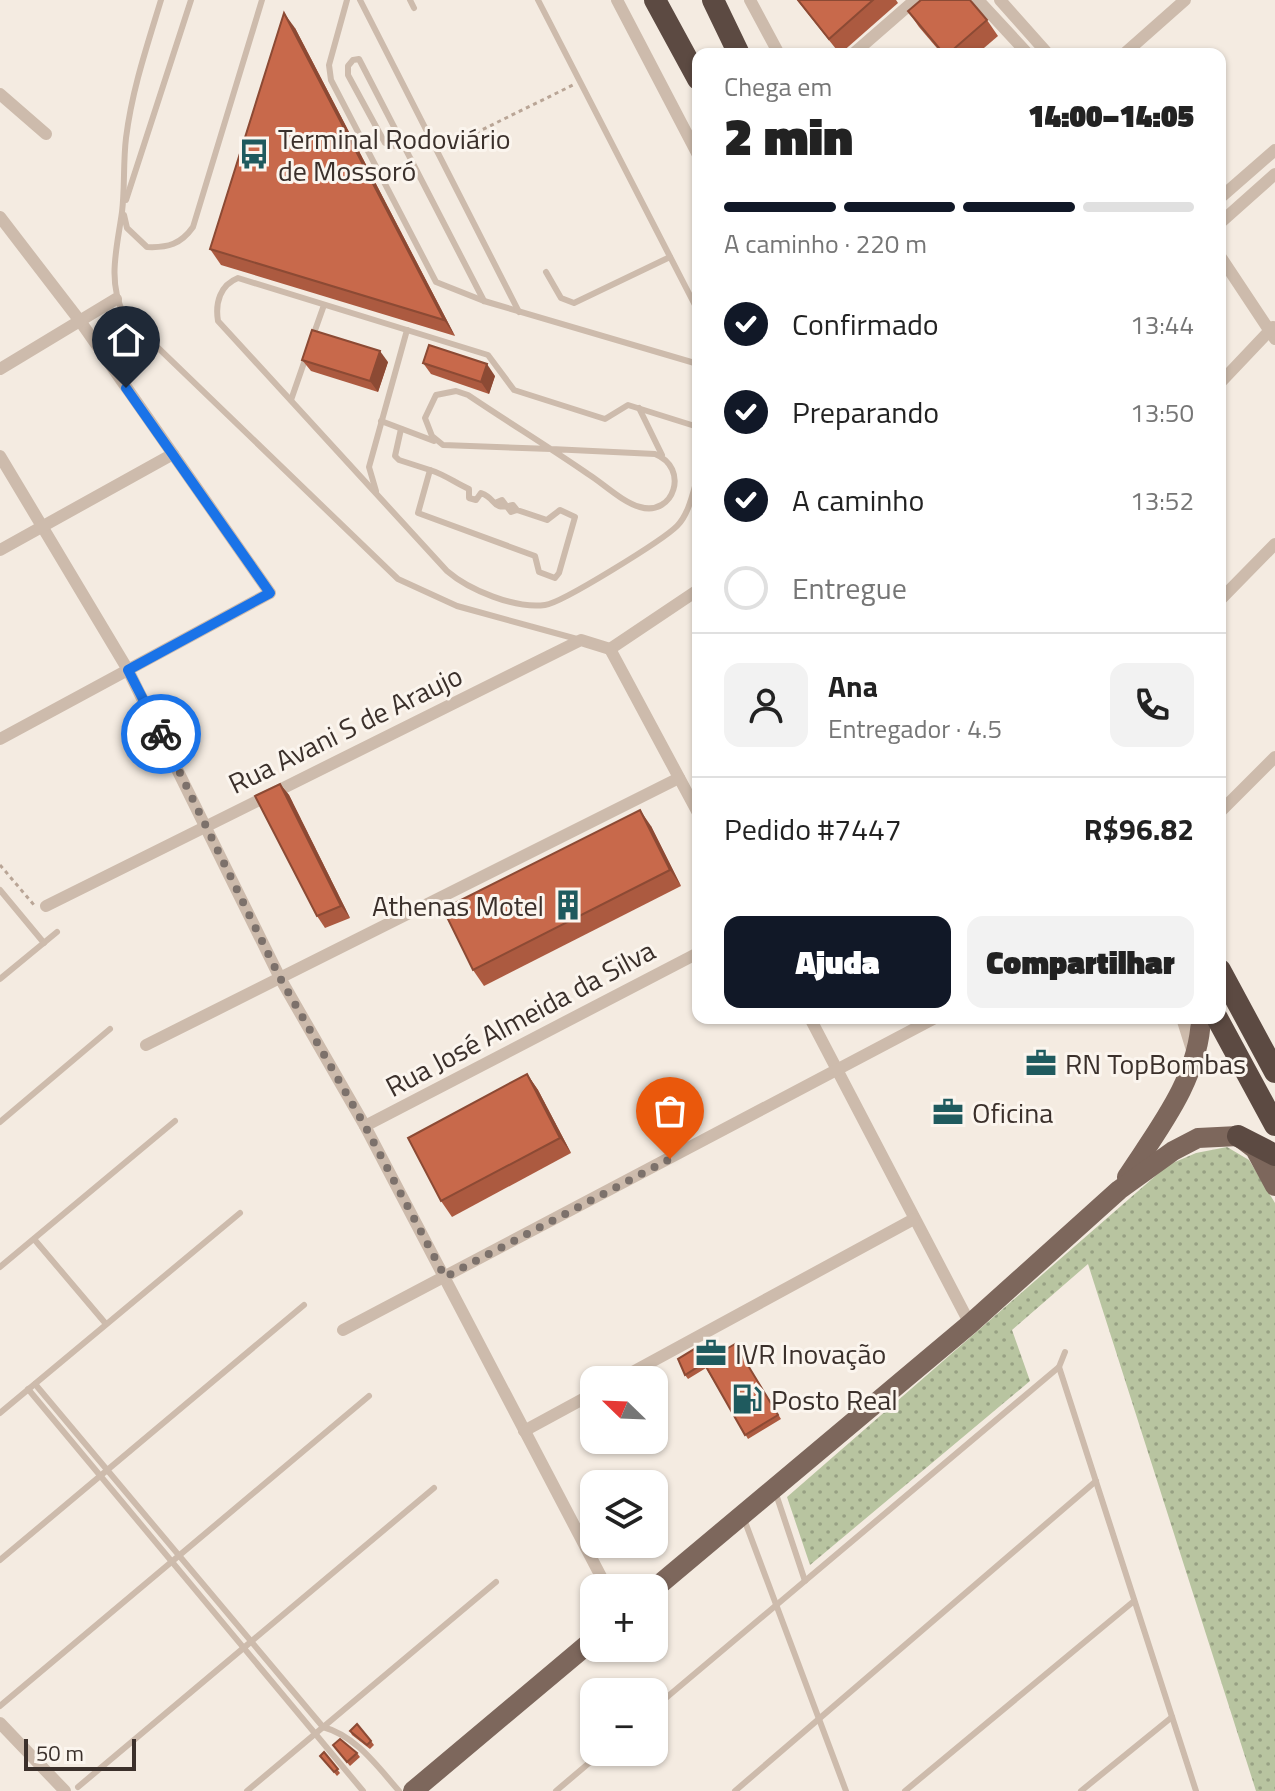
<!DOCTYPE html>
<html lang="pt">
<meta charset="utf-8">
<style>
:root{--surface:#fff;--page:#f2f2f2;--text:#222;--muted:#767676;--line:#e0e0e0;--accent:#111827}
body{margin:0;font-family:"Titillium Web",sans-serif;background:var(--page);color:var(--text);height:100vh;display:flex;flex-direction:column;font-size:30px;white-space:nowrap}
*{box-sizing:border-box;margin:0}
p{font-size:26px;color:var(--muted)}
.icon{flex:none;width:44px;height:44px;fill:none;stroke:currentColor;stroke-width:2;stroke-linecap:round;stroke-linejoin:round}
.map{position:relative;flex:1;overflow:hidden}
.details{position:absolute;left:692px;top:48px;width:534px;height:976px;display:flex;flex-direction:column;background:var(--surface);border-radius:16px;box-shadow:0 2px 6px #0004}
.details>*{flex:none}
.needle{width:52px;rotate:293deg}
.buttons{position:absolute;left:580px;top:1366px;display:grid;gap:16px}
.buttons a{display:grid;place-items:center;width:88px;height:88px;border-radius:16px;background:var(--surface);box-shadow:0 2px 6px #0004;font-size:40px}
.scale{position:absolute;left:24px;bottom:20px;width:112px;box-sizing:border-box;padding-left:8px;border:4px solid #3b302b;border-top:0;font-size:22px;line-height:28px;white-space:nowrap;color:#3b302b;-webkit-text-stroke:6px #fbf5ee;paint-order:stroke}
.pin{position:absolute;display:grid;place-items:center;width:68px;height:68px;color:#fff;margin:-82px -34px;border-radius:50% 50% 50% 0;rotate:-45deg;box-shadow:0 0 8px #0007}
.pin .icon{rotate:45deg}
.courier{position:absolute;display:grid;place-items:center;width:80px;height:80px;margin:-40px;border:6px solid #1a73e8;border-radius:50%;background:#fff;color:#222;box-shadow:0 2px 10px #0007}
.overview em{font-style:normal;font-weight:800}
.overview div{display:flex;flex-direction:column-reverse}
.overview{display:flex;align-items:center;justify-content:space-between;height:136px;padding:0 32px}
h1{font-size:52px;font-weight:800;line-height:60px}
.bar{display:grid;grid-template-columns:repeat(4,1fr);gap:12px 8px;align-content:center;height:96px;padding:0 32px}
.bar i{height:10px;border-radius:6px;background:var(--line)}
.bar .active{background:var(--accent)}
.bar p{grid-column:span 4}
.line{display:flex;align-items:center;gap:20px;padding:0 32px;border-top:2px solid var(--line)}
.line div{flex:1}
.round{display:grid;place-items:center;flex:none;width:84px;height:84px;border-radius:16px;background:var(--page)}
ol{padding:0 32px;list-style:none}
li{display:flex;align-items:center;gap:24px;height:88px}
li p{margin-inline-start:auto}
li .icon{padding:8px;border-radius:50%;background:var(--accent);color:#fff;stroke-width:4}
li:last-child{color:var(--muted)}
li i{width:44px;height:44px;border:4px solid var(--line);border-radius:50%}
.cta{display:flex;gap:16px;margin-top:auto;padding:16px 32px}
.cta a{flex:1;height:92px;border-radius:16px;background:var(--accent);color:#fff;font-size:32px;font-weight:800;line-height:92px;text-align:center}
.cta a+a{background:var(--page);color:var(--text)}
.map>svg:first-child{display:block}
</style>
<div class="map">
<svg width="1275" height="1791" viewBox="0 0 1275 1791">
<defs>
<pattern id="grass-dots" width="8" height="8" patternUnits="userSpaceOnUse" patternTransform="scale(2)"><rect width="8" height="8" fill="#b8c4a0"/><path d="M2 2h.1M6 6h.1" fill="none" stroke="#97a083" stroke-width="1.8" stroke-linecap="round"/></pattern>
</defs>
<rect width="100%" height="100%" fill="#f4ebe1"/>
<polygon fill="url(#grass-dots)" points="1227,1147 1249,1160 1275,1203 1275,1791 1256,1791 1088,1264 1012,1330 1030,1381 810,1565 787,1497 1168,1165 1196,1153"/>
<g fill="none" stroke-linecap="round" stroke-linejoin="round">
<g stroke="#b9a596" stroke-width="3" stroke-dasharray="4 4" stroke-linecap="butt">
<polyline points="447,147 573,85"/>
<polyline points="390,176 404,168"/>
<polyline points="0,865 34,905"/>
</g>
<g stroke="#cdbbac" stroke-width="6">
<path d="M 161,0 C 147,46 132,90 126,138 C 123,163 125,188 122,212 C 117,248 107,281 124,315 L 398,579 L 457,606 L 577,639"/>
<polyline points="347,0 329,65 331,80 436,282 484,301 698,364"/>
<polyline points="360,0 519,312"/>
<polyline points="410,0 414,8"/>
<polyline points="538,0 698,311"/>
<polyline points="402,143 394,146 385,143 348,75 348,66 353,60 359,59 484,301"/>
<polyline points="126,200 191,0"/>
<path d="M 124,215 L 127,228 L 147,247 C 168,248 181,244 193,227 L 262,0"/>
<polyline points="546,272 561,298 574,303 670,257"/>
<polyline points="313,336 324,305"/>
<polyline points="291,400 307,354"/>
<polyline points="639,408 662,455"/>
<polyline points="381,421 434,441"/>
<path d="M 698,427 L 628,405 L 605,419 L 514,390 L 488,355 L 238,278 C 220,285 215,303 218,321 L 447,571 C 469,590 515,609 545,605 C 562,603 663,540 677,526 C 689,514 693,492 698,476"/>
<polyline points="401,429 395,456 399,460 430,470"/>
<path d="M 551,449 L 655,454 C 690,468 674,517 640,507 C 622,502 604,484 588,474 C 549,447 508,422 468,395 L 456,391 L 436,395 L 425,418 L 432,436 L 443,445 L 551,449"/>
<polyline points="376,491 369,467 407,330"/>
<path d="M 495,503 L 502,500 L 511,512 L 517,510 L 513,505 C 490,511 498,499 481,493 L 476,500 L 469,498 L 469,489 C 455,483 446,475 430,470 L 418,513 L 535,556 L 539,572 L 555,578 L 559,573 L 575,517 L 560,510 L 547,520 L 517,510"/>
<polyline points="0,890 44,943"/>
<polyline points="0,979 57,932"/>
<polyline points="0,1122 110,1029"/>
<polyline points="34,1239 106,1324"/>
<polyline points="0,1267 175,1121"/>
<polyline points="1059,1367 1196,1791"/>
<path d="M 35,1384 L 323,1727 C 356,1736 377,1766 399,1791"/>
<polyline points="28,1389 363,1791"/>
<polyline points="0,1413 240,1213"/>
<polyline points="776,1494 805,1581"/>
<polyline points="744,1519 846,1791"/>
<polyline points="0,1560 304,1305"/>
<polyline points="0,1706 369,1396"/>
<polyline points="654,1708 1059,1367 1065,1352"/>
<polyline points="78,1787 434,1488"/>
<polyline points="247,1791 496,1582"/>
<polyline points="556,1791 602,1752"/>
<polyline points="735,1791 1096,1481"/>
<polyline points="905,1791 1134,1601"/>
<polyline points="1081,1791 1172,1717"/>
</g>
<g stroke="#cdbbac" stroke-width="12">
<polyline points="617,0 698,155"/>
<polyline points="750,0 779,54"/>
<polyline points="978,0 1028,54"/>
<polyline points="1000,0 1048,54"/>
<polyline points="853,54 915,0"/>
<polyline points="1124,54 1185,0"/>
<polyline points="0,94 46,134"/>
<polyline points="1220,198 1275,150"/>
<polyline points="0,217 80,321 270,593 0,739"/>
<polyline points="1220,223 1275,174"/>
<polyline points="1220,256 1275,339"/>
<polyline points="0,369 116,299"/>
<polyline points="1220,383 1273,327"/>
<polyline points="0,456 128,670 280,978 365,1126 607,1588"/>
<polyline points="0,550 173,454"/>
<polyline points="1220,600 1275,544"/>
<polyline points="610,649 698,813"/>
<polyline points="610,649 698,590"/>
<polyline points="1220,812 1275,757"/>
<polyline points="46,906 581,640 610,649"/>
<polyline points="810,1018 970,1324"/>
<polyline points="1182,1018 1193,1053"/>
<polyline points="146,1045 679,778"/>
<polyline points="365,1126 698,953"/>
<polyline points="343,1330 935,1018"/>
<polyline points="618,1380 914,1219"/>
<polyline points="524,1431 594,1393"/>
<polyline points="0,1723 65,1791"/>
</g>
<g stroke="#7d675c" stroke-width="20">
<path d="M 1127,1177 C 1159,1128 1199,1078 1201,1018"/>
<polyline points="654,1589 970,1324 1119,1190 1173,1151 1198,1138 1238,1136 1255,1149 1275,1186"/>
<polyline points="413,1791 594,1639"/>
</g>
<g stroke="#5c4a42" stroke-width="22">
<polyline points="655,0 698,79"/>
<polyline points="713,0 739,54"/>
<polyline points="1220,970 1275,1072"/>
<polyline points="1217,1018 1275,1125"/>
<polyline points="1238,1136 1275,1155"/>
</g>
</g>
<g fill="#ac5a40">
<polygon points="797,0 896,0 898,3 840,54"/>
<polygon points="908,11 987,20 998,36 977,54 942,54 919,27"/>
<polygon points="295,28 455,336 221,265 210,249"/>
<polygon points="302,360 388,362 378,392 311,371"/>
<polygon points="423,363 495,376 489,394 431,374"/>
<polygon points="280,784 289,795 350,918 325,928 317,916"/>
<polygon points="651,826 681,886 484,986 473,970"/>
<polygon points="527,1074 538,1090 571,1153 452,1217 441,1201"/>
<polygon points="735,1344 781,1419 748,1439 706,1368 688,1379 685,1375"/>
<polygon points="350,1731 371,1741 374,1745 370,1749 352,1735"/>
<polygon points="333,1745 357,1753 360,1757 350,1766"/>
<polygon points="324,1752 340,1773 337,1776 320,1756"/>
</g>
<g fill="#8c4a34">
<polygon points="284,13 295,28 455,336 444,320"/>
<polygon points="380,351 388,362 378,392 370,381"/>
<polygon points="487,364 495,376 489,394 481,382"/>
<polygon points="280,784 289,795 350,918 341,906"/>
<polygon points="640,810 651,826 681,886 670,870"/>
<polygon points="527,1074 538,1090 571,1153 560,1138"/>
</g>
<g fill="#c8694b" stroke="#8c4a34" stroke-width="2">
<polygon points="798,0 873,0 829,39"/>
<polygon points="921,0 970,0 987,20 948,54 944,54 908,11"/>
<polygon points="284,13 444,320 210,249"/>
<polygon points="312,330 380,351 370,381 302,360"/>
<polygon points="429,345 487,364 481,382 423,363"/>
<polygon points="280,784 341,906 317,916 255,796"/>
<polygon points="640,810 670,870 473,970 443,909"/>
<polygon points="527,1074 560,1138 441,1201 408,1138"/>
<polygon points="735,1344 778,1415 745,1435 704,1363 685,1375 678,1359 701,1345 709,1359"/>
<polygon points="357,1724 371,1741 367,1745 350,1731"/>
<polygon points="340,1739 357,1753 347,1762 333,1745"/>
<polygon points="324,1752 338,1769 334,1772 320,1756"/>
</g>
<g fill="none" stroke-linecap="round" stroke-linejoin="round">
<polyline stroke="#7c716b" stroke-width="8" stroke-dasharray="0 14.4" points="161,734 280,978 365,1126 445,1277 670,1159"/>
<polyline stroke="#1a73e8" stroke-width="10" points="126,388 270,593 128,670 161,734"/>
</g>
<defs>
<g id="bus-bare" transform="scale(2.4)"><path d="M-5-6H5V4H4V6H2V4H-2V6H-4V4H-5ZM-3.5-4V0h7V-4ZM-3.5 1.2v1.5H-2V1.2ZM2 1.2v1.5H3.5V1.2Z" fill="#1f5a5e" stroke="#fbf5ee" stroke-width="2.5" paint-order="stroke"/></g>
<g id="building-bare" transform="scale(2.4)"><path d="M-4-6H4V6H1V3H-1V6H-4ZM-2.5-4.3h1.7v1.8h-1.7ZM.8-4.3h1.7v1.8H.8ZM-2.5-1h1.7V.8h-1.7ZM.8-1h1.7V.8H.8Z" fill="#1f5a5e" stroke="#fbf5ee" stroke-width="2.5" paint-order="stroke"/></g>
<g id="office-bare" transform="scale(2.4)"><path d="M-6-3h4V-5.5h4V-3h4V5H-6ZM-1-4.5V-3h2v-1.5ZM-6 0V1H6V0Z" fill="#1f5a5e" stroke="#fbf5ee" stroke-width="2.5" paint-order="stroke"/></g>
<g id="fuel-bare" transform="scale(2.4)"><path d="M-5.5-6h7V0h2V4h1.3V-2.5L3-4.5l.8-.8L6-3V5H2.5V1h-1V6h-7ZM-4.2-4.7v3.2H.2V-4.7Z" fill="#1f5a5e" stroke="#fbf5ee" stroke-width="2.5" paint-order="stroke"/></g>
</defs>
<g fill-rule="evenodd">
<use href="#bus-bare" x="254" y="154"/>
<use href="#building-bare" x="568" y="905"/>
<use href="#office-bare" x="1041" y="1063"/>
<use href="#office-bare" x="948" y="1112"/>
<use href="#office-bare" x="711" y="1353"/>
<use href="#fuel-bare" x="747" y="1399"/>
</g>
<g text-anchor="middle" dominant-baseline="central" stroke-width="6" stroke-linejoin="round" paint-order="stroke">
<g font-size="28" fill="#3b302b" stroke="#fbf5ee" text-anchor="start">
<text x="278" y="138">Terminal Rodoviário<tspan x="278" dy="32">de Mossoró</tspan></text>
<text x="544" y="905" text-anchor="end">Athenas Motel</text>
<text x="1065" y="1063">RN TopBombas</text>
<text x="972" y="1112">Oficina</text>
<text x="735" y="1353">IVR Inovação</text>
<text x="771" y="1399">Posto Real</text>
</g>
<g font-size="28" fill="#3b302b" stroke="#fbf5ee">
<text transform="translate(345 729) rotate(-26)">Rua Avani S de Araujo</text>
<text transform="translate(520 1018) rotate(-28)">Rua José Almeida da Silva</text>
</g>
</g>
</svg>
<div class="buttons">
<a><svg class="needle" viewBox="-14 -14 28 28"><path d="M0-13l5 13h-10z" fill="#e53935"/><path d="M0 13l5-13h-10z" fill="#767676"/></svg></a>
<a><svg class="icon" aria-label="layers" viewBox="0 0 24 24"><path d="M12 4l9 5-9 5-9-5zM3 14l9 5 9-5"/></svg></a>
<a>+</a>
<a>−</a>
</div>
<div class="scale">50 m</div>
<div class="pin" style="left:670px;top:1159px;background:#ea580c"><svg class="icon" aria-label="bag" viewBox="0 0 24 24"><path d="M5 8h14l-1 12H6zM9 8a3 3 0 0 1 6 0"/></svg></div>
<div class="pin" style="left:126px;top:388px;background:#1f2937"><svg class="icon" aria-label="home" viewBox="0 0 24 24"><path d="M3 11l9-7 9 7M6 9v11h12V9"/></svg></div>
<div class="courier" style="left:161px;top:734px"><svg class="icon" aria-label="bike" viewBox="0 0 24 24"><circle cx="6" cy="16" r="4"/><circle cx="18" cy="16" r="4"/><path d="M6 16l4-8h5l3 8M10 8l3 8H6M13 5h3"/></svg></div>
<section class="details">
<div class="overview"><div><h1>2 min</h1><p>Chega em</p></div><em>14:00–14:05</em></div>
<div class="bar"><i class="active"></i><i class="active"></i><i class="active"></i><i></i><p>A caminho · 220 m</p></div>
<ol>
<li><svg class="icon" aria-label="check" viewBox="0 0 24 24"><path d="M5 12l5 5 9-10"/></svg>Confirmado<p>13:44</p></li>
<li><svg class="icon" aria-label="check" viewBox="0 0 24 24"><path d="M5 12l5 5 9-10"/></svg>Preparando<p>13:50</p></li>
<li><svg class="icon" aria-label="check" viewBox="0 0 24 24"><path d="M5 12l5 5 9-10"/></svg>A caminho<p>13:52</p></li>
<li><i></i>Entregue</li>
</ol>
<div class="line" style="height:144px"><a class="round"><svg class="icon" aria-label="person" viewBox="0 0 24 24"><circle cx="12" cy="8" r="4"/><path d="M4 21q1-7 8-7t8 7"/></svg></a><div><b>Ana</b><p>Entregador · 4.5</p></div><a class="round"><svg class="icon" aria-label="phone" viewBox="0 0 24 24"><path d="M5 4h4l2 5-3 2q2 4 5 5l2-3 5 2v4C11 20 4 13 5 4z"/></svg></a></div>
<div class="line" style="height:104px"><div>Pedido #7447</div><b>R$96.82</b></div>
<div class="cta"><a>Ajuda</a><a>Compartilhar</a></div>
</section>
</div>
